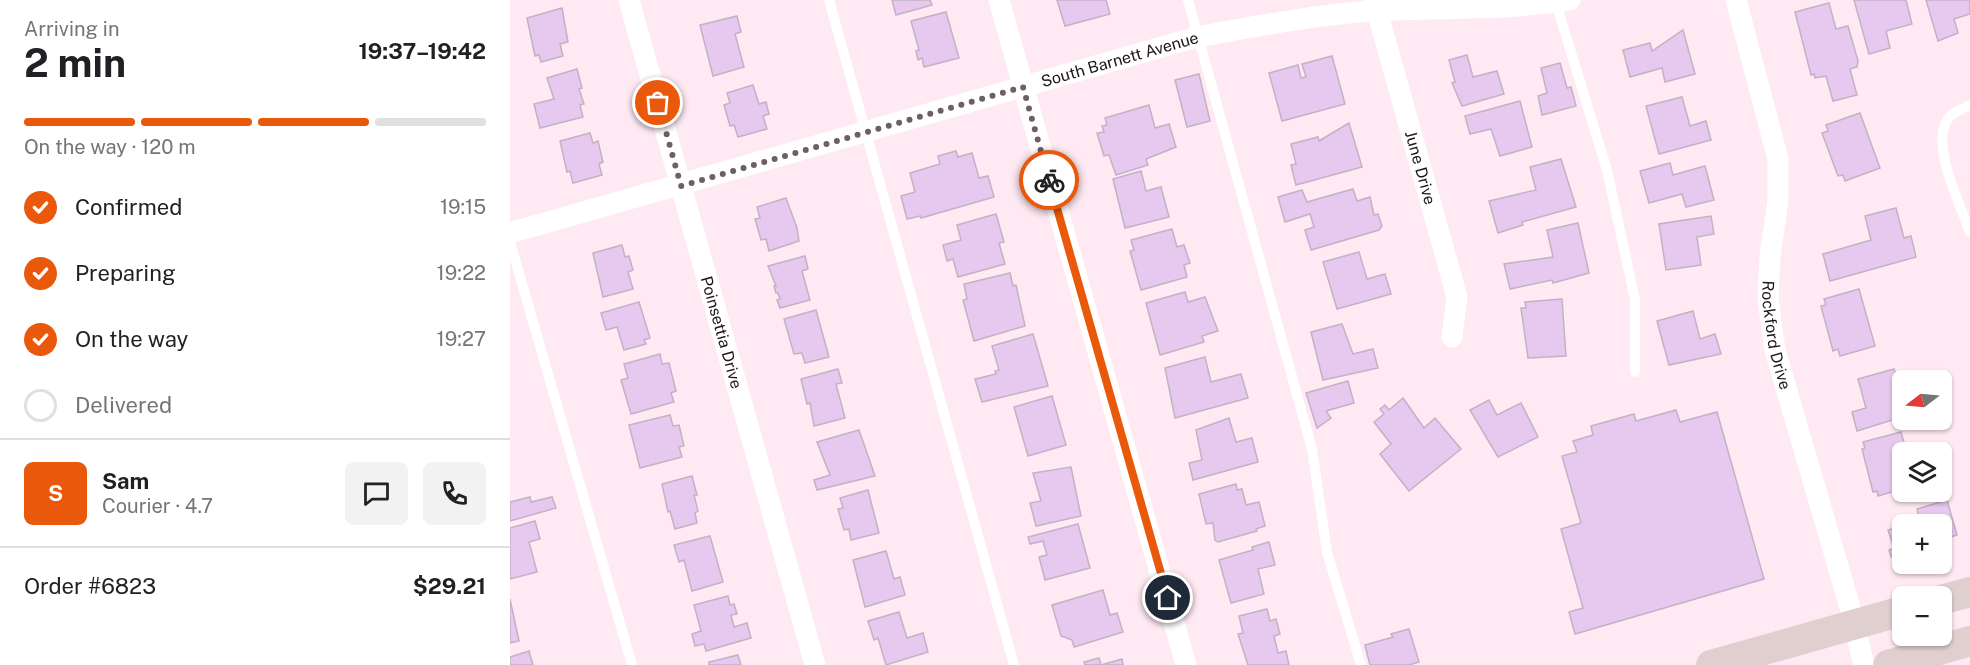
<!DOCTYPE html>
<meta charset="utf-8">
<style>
:root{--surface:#fff;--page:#f2f2f2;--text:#202124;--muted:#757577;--line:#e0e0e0;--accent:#ea580c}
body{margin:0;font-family:"Public Sans",sans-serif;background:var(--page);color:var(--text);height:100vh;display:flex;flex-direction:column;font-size:22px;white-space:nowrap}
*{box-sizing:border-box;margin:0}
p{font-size:20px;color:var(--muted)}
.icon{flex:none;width:33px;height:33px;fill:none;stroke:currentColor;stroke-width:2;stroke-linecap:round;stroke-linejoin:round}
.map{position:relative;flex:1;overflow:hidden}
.panel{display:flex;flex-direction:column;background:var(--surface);width:510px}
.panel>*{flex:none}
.needle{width:39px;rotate:254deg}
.fabs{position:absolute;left:1382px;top:370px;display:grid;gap:12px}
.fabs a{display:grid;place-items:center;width:60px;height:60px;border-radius:9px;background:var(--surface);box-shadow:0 2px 4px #0004;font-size:30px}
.pin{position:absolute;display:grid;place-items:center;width:51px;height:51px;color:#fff;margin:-26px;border:3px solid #fff;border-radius:50%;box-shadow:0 2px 6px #0007}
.courier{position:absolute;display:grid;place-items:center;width:60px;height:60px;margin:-30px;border:4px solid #ea580c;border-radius:50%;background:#fff;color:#222;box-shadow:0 2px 8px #0007}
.summary em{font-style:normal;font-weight:700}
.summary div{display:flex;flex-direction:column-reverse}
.summary{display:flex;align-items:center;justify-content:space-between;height:102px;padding:0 24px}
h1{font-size:39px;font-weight:700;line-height:45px}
.bar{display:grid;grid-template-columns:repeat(4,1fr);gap:9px 6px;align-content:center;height:72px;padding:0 24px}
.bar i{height:8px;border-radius:4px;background:var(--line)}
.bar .current{background:var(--accent)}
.bar p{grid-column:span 4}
.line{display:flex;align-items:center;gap:15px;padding:0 24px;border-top:2px solid var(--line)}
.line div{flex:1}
.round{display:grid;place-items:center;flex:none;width:63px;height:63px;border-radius:9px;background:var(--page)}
ol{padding:0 24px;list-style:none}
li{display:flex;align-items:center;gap:18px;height:66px}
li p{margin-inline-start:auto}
li .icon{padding:6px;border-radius:50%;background:var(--accent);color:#fff;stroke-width:4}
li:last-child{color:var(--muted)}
li i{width:33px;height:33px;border:3px solid var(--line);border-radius:50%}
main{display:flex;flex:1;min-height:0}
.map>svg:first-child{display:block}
</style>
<main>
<section class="panel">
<div class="summary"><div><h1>2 min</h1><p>Arriving in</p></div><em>19:37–19:42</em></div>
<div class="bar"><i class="current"></i><i class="current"></i><i class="current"></i><i></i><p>On the way · 120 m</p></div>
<ol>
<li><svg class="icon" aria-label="check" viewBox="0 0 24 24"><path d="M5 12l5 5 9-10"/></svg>Confirmed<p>19:15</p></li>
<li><svg class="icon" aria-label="check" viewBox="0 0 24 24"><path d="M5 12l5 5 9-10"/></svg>Preparing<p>19:22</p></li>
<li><svg class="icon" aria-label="check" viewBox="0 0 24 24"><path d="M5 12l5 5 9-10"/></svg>On the way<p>19:27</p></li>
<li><i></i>Delivered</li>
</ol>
<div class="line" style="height:108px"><b class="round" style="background:var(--accent);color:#fff">S</b><div><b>Sam</b><p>Courier · 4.7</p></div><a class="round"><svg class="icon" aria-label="chat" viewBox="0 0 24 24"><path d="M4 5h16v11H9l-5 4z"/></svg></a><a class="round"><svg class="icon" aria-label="phone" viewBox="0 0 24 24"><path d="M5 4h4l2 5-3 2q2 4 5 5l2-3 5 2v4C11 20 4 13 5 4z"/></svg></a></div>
<div class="line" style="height:78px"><div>Order #6823</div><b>$29.21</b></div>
</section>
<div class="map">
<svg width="1460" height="665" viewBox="0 0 1460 665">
<rect width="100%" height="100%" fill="#ffe9f2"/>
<g fill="#e7c8ee" stroke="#c2b2c6" stroke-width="1.5">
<polygon points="382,0 420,0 422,5 386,15"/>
<polygon points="547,0 596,0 600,14 555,26"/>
<polygon points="1344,0 1396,0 1402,24 1376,31 1380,48 1359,54"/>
<polygon points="1416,0 1460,0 1460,14 1444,19 1448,33 1428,41"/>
<polygon points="1319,3 1326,29 1338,26 1348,61 1347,67 1340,69 1347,95 1323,101 1316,76 1305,78 1304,74 1301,75 1285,12"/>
<polygon points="52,8 58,42 50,44 53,56 31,62 29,55 25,56 17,18"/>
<polygon points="436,12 449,58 414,67 412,58 408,60 406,51 409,50 401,21"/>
<polygon points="227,16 231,32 225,34 234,67 203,76 190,25"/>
<polygon points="1173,30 1185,74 1155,82 1152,68 1120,77 1113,50 1140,43 1142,51"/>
<polygon points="957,55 963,77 987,71 994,94 952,106 942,83 945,82 939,60"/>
<polygon points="822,56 835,104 772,121 759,73 788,65 791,78 796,77 792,64"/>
<polygon points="1050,63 1057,88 1061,87 1066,106 1032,115 1028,96 1037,93 1031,68"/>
<polygon points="67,69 72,88 69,89 74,104 70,105 73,117 30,128 24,104 44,99 37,78"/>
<polygon points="689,74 700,121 677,127 665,80"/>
<polygon points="243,85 249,104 256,102 259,114 253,116 257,129 228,137 224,125 220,126 214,105 220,103 217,93"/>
<polygon points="1172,97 1180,126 1196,121 1201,140 1149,154 1136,106"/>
<polygon points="1010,101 1022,147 990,156 981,129 960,134 955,116"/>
<polygon points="639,105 645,128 659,124 666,147 636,159 638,165 606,175 599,155 594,156 587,133 594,132 592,126 597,125 595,118"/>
<polygon points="1350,113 1370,168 1335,181 1333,175 1328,176 1312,133 1318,131 1316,125"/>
<polygon points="839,123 852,167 786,185 781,165 786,164 781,144 808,137 809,141"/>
<polygon points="80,133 83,143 88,141 93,162 89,164 92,175 63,183 60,171 57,172 50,141"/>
<polygon points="446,151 448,157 462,153 469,178 478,176 484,197 411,218 410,216 397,219 391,196 405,192 400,173 430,164 428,156"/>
<polygon points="1051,159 1066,207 1012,222 1013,225 988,233 979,201 1026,190 1020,167"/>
<polygon points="1160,163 1163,175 1195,166 1204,200 1176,207 1172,194 1139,203 1130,171"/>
<polygon points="631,171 636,191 651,187 659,217 615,228 603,179"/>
<polygon points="843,189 847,201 860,197 864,215 868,214 872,226 869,230 801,250 795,230 804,227 800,214 775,222 768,197 792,190 797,202"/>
<polygon points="276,198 287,228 289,241 259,251 256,239 251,240 245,219 250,218 247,207"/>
<polygon points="1386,208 1394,238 1401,236 1406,257 1320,281 1313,254 1361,240 1355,216"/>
<polygon points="486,214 494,242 489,243 495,264 448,277 443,259 437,261 433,245 451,240 447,225"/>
<polygon points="1201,216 1204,234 1187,237 1191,265 1156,270 1149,224"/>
<polygon points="1068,223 1079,273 1043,283 1042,280 1000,289 994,264 1043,257 1037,230"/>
<polygon points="662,229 667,247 674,245 680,263 674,265 677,277 631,290 620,251 624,250 621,240"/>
<polygon points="112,245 115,257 119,256 123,270 118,272 123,289 93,297 83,253"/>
<polygon points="849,252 857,279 875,274 881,294 827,309 813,262"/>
<polygon points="295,256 298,269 292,271 300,300 270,308 267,300 270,299 268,293 266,293 264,286 266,286 258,266"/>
<polygon points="500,273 503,286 506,285 515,326 464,341 453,300 457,299 454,284"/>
<polygon points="1349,289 1365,346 1330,356 1328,349 1323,351 1311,306 1316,305 1314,299"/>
<polygon points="675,292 678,302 695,297 708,331 692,336 694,342 650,355 636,303"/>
<polygon points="1052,299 1056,356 1018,358 1011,308 1016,308 1015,302"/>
<polygon points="129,302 140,338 134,340 136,344 114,350 107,327 96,330 91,313"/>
<polygon points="306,310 319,357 295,363 292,353 284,354 274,319"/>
<polygon points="1183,311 1190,339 1205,334 1211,354 1159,365 1147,321"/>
<polygon points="832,324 843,354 863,349 868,368 813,380 801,332"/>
<polygon points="523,334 538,386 472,402 465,379 486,374 485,371 489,370 482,346"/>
<polygon points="150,354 152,364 159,363 166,391 161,393 164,402 121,414 111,380 118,378 114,364"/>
<polygon points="695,357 701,382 731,374 738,398 665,418 655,368"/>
<polygon points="328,369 332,383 326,384 335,418 304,426 300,403 297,404 291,379"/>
<polygon points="1384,369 1392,391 1392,417 1347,431 1342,412 1356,408 1348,379"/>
<polygon points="838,381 844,403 816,411 821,418 807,428 796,393"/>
<polygon points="542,396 556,445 518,456 504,407"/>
<polygon points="893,398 914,428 925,418 951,449 899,491 870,454 881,444 864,422 874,414 870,409 875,405 879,410"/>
<polygon points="979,400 987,415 1011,403 1028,437 988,457 960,410"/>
<polygon points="1166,410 1170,422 1207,412 1254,579 1065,634 1059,612 1073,608 1051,529 1071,523 1052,456 1067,452 1063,441 1083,435 1081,426 1124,414 1126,421"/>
<polygon points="160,415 163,426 169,425 174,446 169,447 172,457 130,468 119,425"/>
<polygon points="719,418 726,442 742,438 748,462 683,480 679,463 692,460 686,430"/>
<polygon points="349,430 365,476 307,490 304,480 320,475 307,442"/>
<polygon points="1391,432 1397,453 1392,453 1392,489 1368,496 1367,491 1363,492 1352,449 1355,448 1353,442"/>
<polygon points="561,467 571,516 526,526 520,503 531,501 523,473"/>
<polygon points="182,476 187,495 184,495 188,511 185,513 187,523 165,529 160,511 158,512 152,484"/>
<polygon points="726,484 727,490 732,489 736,505 749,502 755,526 746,529 747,531 708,542 705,540 703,523 696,524 689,494"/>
<polygon points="358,490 369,533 341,540 339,529 334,530 328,509 333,508 330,498"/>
<polygon points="20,497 21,502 42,497 46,508 0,521 0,502"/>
<polygon points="1437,500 1447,535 1431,540 1431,525 1396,525 1410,521 1407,509"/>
<polygon points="25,521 30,539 19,542 27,572 0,579 0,528"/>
<polygon points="568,524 580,568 535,580 529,557 537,555 533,541 520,544 518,537"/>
<polygon points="1392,526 1392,564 1398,564 1389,567 1386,556 1381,557 1379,550 1384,548 1378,530"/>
<polygon points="200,536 213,582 182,591 174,560 169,562 164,545"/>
<polygon points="759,542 765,565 748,569 754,594 721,603 709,560 743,550 742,547"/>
<polygon points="376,551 384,579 390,577 395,595 355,607 343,560"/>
<polygon points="593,590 600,615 607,613 613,632 564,647 562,640 551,636 542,605"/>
<polygon points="218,596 220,605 224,604 227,614 221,615 224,627 237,623 241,638 196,651 194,644 185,646 182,634 191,631 184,605"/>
<polygon points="0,599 9,641 0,643"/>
<polygon points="757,609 760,621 766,619 770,634 764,636 768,653 776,651 779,665 738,665 728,634 733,633 729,616"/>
<polygon points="389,612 397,638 413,633 418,652 376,665 368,638 364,640 358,621"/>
<polygon points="899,629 909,662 899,665 860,665 855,645 883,637 881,634"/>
<polygon points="19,651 23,665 0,665 0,657"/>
<polygon points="228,655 231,665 199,665 199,662"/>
<polygon points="589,658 591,665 612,659 613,665 575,665 574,662"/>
</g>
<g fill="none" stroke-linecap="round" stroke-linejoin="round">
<g stroke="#fff" stroke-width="10">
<polyline points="319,0 504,665"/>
<polyline points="678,0 802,449 817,552 851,665"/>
<polyline points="1045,0 1097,170 1125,300 1125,372"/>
<path d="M 1460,105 C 1453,109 1440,113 1437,120 C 1421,147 1450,204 1460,232"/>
<polyline points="0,242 122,665"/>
</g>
<g stroke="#fff" stroke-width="21">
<path id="s1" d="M 119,0 L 305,665"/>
<polyline points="489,0 676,665"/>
<path id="s2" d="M 864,0 L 947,297 L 942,337"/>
<path id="s3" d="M 1226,0 L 1268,159 L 1268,201 L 1260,256 L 1258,299 L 1265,350 L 1339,604 L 1354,665"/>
<path id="s4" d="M 0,233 L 687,37 C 746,26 804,15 863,11 C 929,7 995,11 1060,0"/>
</g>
<g stroke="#dfcfcf" stroke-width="30">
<polyline points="1431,600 1460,592"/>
<polyline points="1201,665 1392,611"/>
<polyline points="1378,665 1460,641"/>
</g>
</g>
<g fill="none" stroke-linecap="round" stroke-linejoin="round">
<polyline stroke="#6d5f65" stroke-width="6" stroke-dasharray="0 10.8" points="148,103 171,186 513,87 539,180"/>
<polyline stroke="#ea580c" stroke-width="8" points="539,180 658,598"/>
</g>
<g text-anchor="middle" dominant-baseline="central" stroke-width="4.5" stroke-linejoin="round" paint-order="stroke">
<g font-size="16" fill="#1e1519" stroke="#fff">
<text stroke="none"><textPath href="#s4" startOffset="634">South Barnett Avenue</textPath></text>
<text stroke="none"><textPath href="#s2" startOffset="174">June Drive</textPath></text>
<text stroke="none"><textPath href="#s1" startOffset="345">Poinsettia Drive</textPath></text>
<text stroke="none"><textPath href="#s3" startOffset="342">Rockford Drive</textPath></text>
</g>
</g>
</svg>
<div class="fabs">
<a><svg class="needle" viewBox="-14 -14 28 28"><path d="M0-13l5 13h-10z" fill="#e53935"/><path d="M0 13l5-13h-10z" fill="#757577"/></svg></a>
<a><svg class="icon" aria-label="layers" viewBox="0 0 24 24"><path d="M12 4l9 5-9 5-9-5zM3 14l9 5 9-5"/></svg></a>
<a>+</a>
<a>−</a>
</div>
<div class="pin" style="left:148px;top:103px;background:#ea580c"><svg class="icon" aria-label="bag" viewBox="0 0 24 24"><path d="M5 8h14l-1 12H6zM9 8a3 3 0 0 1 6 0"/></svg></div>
<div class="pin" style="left:658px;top:598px;background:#1f2937"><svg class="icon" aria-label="home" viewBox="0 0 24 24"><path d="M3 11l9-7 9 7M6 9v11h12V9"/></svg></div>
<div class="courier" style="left:539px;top:180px"><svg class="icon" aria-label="bike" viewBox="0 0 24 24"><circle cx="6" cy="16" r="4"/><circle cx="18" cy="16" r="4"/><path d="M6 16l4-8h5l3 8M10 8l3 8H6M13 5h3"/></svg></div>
</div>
</main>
